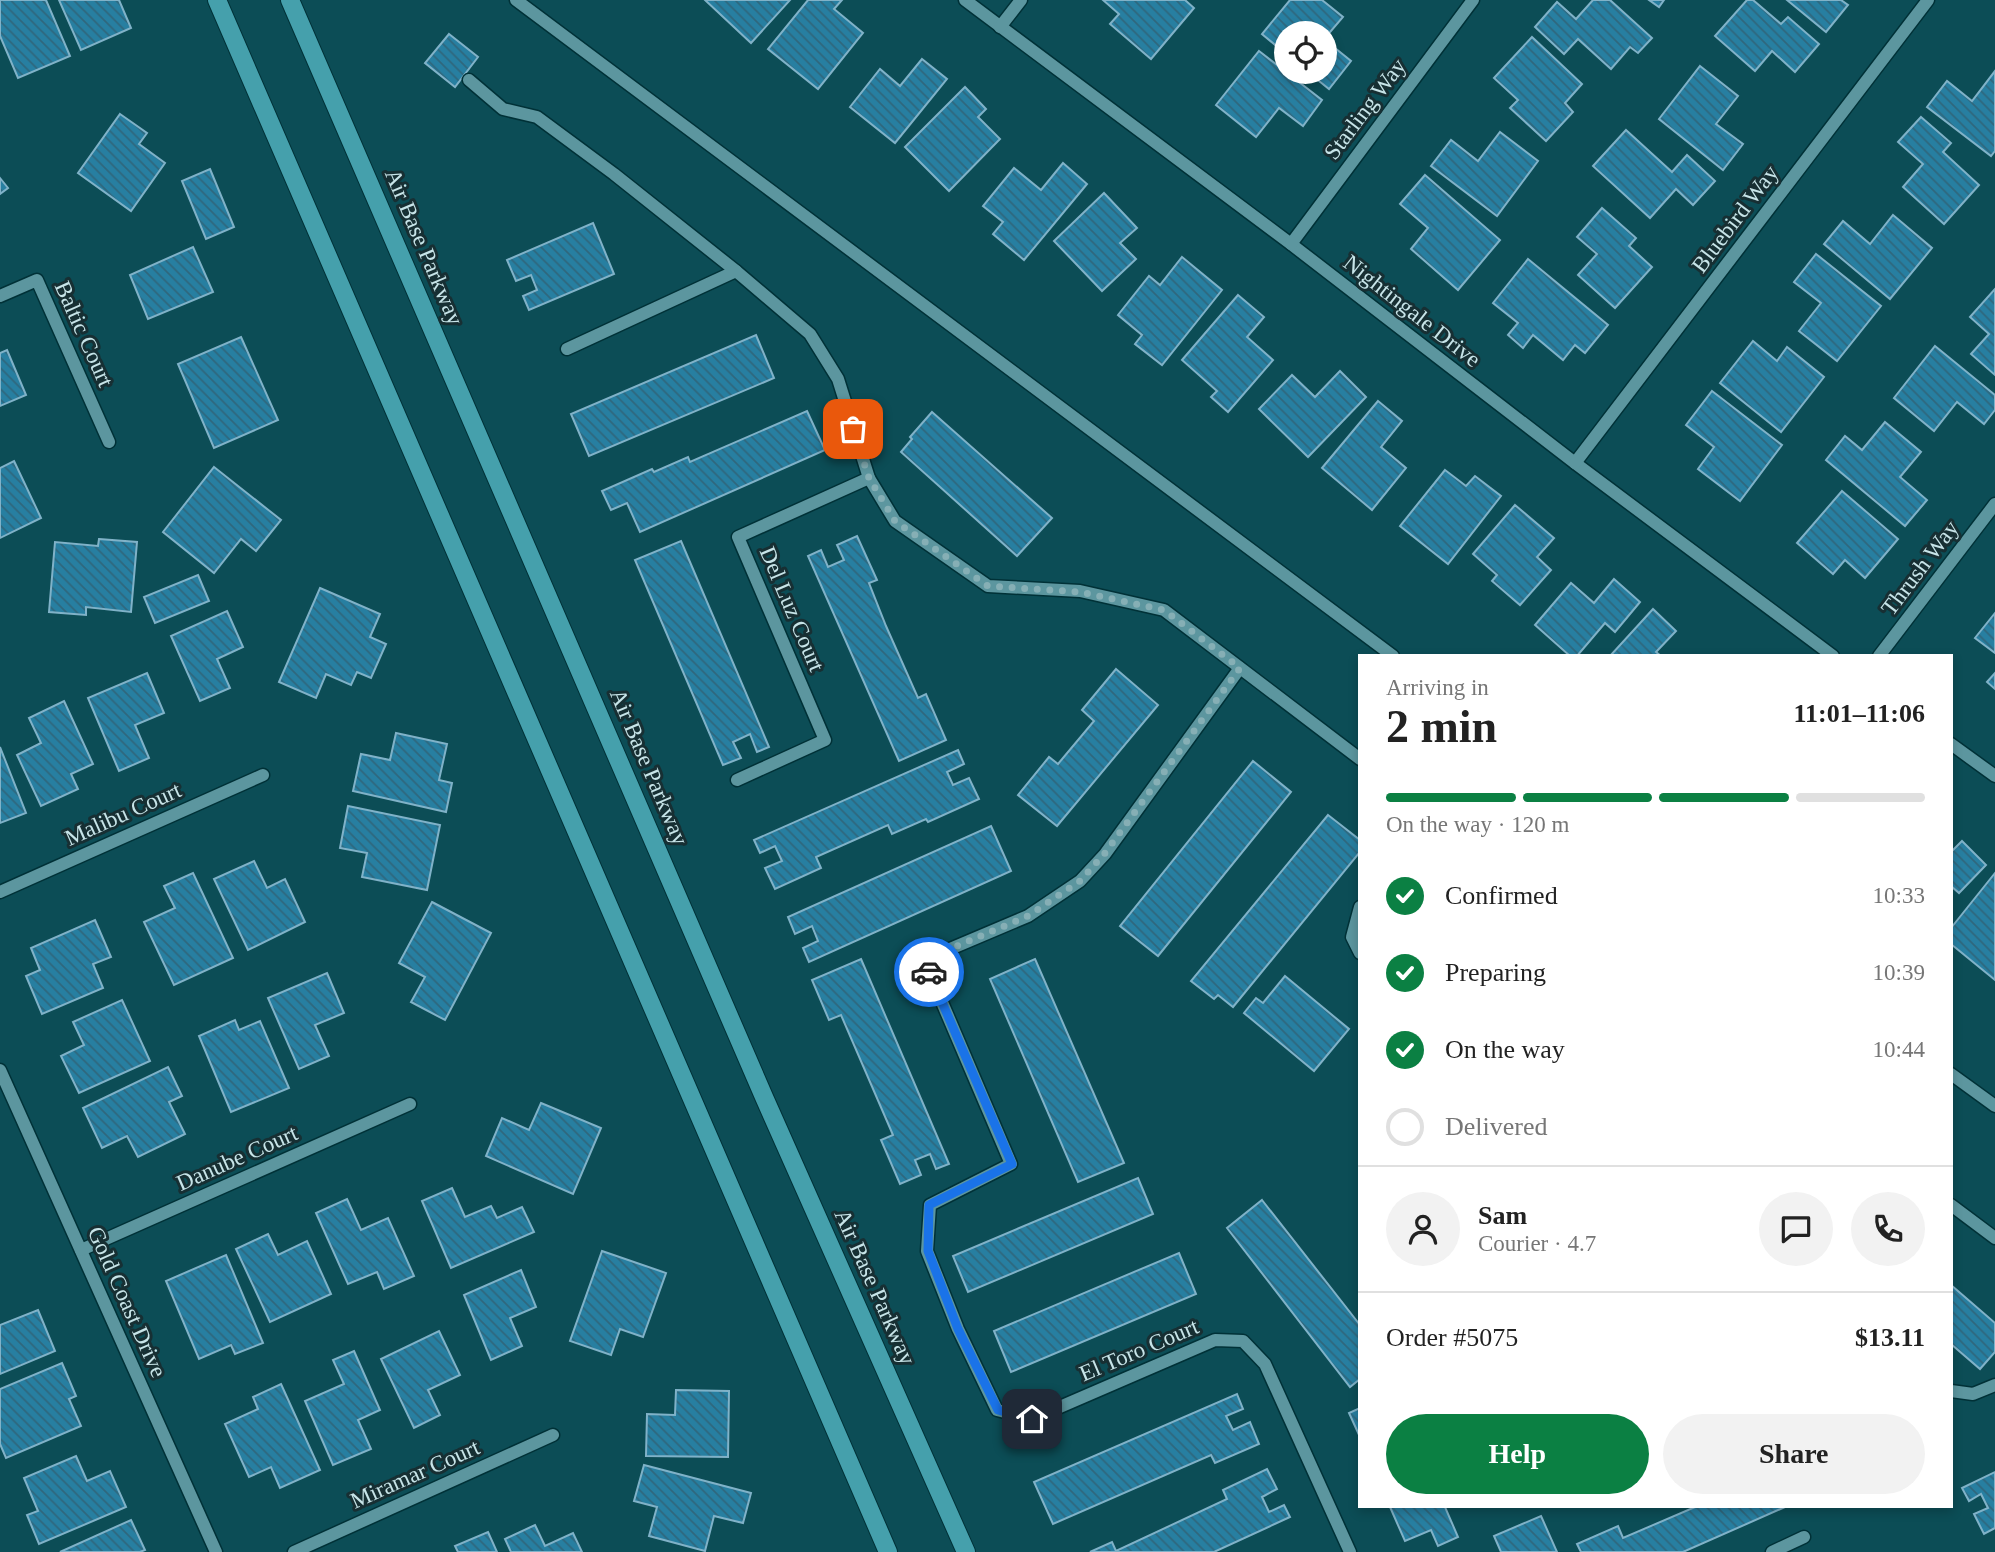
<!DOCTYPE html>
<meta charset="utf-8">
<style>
:root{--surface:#fff;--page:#f2f2f2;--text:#222;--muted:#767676;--line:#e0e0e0;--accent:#0b8043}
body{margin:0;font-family:"Times New Roman",serif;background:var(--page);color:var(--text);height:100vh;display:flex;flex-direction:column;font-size:26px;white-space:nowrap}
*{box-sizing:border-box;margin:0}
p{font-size:23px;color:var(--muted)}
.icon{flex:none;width:38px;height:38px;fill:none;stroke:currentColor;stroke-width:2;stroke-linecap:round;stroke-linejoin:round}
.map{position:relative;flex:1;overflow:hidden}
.panel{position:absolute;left:1358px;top:654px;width:595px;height:854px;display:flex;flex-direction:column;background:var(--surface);border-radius:0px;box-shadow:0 4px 10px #0003}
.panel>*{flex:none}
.tools{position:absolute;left:1274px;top:21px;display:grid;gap:14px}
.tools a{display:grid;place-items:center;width:63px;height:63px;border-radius:50%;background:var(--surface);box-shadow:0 4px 10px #0003;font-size:35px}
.pin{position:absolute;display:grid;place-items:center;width:60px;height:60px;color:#fff;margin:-30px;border-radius:14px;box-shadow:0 4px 10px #0006}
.courier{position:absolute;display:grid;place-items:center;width:70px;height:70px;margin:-35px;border:5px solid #1a73e8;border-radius:50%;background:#fff;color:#222;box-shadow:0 2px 9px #0007}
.head em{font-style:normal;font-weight:600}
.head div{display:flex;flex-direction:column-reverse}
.head{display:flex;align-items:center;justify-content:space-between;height:119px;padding:0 28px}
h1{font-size:46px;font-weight:600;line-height:52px}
.bar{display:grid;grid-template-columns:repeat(4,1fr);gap:10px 7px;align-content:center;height:84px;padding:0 28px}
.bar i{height:9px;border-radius:5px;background:var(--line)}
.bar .on{background:var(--accent)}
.bar p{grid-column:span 4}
.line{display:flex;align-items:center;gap:18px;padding:0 28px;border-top:2px solid var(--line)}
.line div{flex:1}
.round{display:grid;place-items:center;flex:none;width:74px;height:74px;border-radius:37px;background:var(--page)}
ol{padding:0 28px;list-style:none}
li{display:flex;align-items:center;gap:21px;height:77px}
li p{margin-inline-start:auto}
li .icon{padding:7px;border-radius:50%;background:var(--accent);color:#fff;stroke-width:4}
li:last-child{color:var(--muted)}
li i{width:38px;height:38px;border:4px solid var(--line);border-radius:50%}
.primary-button{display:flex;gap:14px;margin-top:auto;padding:14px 28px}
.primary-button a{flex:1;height:80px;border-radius:42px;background:var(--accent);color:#fff;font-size:28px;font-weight:600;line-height:80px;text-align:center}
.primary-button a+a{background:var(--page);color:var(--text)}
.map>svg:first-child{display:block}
</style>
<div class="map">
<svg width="1995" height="1552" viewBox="0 0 1995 1552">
<defs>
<pattern id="building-back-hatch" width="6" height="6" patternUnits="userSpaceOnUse" patternTransform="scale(1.75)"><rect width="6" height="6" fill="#277fa1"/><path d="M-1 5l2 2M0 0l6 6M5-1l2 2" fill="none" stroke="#2f677d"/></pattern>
</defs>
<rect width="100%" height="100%" fill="#0c4d56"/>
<g fill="url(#building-back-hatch)" stroke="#80b2c8" stroke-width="2">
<polygon points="0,0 46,0 70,56 18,78 0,36"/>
<polygon points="59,0 119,0 131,28 81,50"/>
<polygon points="705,0 790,0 751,43"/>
<polygon points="808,0 842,0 834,9 863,33 818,89 768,49"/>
<polygon points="1103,0 1185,0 1194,8 1151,59 1110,24 1119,14"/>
<polygon points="1290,0 1322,0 1343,17 1325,38 1325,33 1286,33 1286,54 1262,34"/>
<polygon points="1593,0 1610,0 1652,38 1638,53 1630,47 1611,69 1578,39 1564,54 1535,27 1557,2 1576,19"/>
<polygon points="1649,0 1664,0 1659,7"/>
<polygon points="1747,0 1753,0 1781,24 1788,17 1819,44 1795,72 1772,51 1755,71 1715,36"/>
<polygon points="1787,0 1841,0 1848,5 1826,32"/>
<polygon points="449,34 478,57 455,87 425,63"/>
<polygon points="1532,37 1582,84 1565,103 1573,112 1546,141 1510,108 1518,100 1494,78"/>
<polygon points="1325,40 1351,61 1329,89 1308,72 1325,72"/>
<polygon points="1259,51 1322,100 1303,126 1279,108 1256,137 1216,105"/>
<polygon points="922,59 947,79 895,143 850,107 880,69 900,86"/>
<polygon points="1700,66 1738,96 1716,124 1743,144 1723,170 1659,119"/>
<polygon points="1995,71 1995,151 1991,156 1927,107 1947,81 1972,101"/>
<polygon points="965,87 986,109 978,117 1000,139 949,191 905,147"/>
<polygon points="120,114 147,133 139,144 165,163 131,211 78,173"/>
<polygon points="1921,117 1951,143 1943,152 1979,185 1944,224 1903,187 1923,164 1898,142"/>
<polygon points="1626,130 1672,172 1687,155 1715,181 1693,205 1676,189 1650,218 1593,166"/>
<polygon points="1500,132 1538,161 1497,216 1431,166 1451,140 1478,161"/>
<polygon points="1063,163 1087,184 1024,260 993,234 1003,222 983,206 1014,168 1041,190"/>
<polygon points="210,169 234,227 206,239 182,181"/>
<polygon points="1425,175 1500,240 1458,290 1411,249 1428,228 1400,204"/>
<polygon points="0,178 8,188 0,194"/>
<polygon points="1104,193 1137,228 1120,243 1136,259 1102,291 1054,241"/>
<polygon points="1602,208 1636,238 1629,246 1652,267 1615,308 1578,275 1597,254 1577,237"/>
<polygon points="1893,215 1932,248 1890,299 1824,244 1843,221 1870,244"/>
<polygon points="593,223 614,274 529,310 523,296 537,290 531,275 516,281 507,260"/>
<polygon points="193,247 213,292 148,319 130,275"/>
<polygon points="1816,254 1881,306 1837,361 1799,331 1821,303 1794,282"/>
<polygon points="1182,257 1222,290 1162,365 1135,344 1142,335 1118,315 1149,276 1160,285"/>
<polygon points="1528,259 1608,325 1585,353 1575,345 1563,360 1533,335 1523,348 1508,335 1518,323 1493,303"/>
<polygon points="1995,289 1995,375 1971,354 1989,334 1970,317"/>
<polygon points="1238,295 1264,317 1247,337 1273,360 1228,412 1211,397 1217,391 1182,360"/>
<polygon points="756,335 774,378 589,456 571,414"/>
<polygon points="241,337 278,420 214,448 178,364"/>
<polygon points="1753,341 1777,361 1787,347 1824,377 1781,432 1720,383"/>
<polygon points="1935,346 1995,395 1995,410 1984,424 1957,402 1934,431 1894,398"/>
<polygon points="7,350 26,395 0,406 0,353"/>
<polygon points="1340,371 1366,397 1308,457 1259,409 1292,375 1315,397"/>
<polygon points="1712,391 1782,445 1740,501 1698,469 1714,447 1686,425"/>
<polygon points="1378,401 1402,421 1381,447 1406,468 1372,510 1322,468"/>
<polygon points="807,411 825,450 640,532 627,503 611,510 602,491 652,469 654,472 688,457 690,462"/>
<polygon points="932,412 1052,518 1017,556 901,452 912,439 910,437"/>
<polygon points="1885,422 1921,452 1900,477 1927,500 1905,526 1826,460 1845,436 1862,450"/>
<polygon points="14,461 41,518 0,538 0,468"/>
<polygon points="214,467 281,520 256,551 241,539 214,573 163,532"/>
<polygon points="1445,470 1466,486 1475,476 1501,496 1448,564 1400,526"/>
<polygon points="1842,491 1898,539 1865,578 1845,560 1833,574 1797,543"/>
<polygon points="1515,505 1554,538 1537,557 1551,570 1520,605 1492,581 1497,575 1473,554"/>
<polygon points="857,536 877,580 869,583 886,626 918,698 926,694 946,740 899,761 808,556 821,550 828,567 844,560 837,545"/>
<polygon points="99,539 137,542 131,612 86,607 86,615 49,612 55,542 98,546"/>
<polygon points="681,541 769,747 757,752 750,734 733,742 741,758 723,765 635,560"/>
<polygon points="198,575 209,601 155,623 144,597"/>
<polygon points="1614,579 1640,602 1615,632 1605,623 1577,656 1570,656 1535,625 1571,583 1594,603"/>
<polygon points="320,588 380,614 370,637 386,644 371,678 357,672 351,685 326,674 316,698 279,682"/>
<polygon points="1653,609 1676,631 1656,652 1661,656 1610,656"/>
<polygon points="227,611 243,647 217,659 230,688 200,701 171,636"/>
<polygon points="1995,613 1995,653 1975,638"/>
<polygon points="1116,669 1158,705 1057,826 1018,795 1049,757 1058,764 1094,721 1082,710"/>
<polygon points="147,673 164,713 135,725 149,758 119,771 88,698"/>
<polygon points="1995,673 1995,689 1987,682"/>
<polygon points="64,701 93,764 71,774 78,789 41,806 17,755 41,743 29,718"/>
<polygon points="396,733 447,744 439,780 452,783 446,812 353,791 361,754 390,760"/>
<polygon points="0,747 26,813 0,823"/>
<polygon points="958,750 964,764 947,772 953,785 969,778 979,799 928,822 926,819 892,834 888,825 816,857 821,868 775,889 765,868 782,861 775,846 760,853 754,840"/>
<polygon points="1253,761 1291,792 1158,956 1120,926"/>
<polygon points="348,806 440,825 427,890 362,877 367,853 340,848"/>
<polygon points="1328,815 1360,840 1360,852 1233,1007 1218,995 1214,999 1191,981"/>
<polygon points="991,826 1011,871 809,962 803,948 818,941 812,926 795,934 788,917"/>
<polygon points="1962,841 1986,865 1959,893 1951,886 1951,852"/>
<polygon points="254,861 267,888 285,879 305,922 248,950 214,879"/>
<polygon points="193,873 233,958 174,985 144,922 175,908 164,886"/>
<polygon points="1995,873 1995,980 1951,944 1951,928"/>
<polygon points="432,902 491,933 445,1020 411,1002 425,977 399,963"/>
<polygon points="95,920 111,957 93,964 103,988 42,1014 26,976 40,970 31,948"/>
<polygon points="861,959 949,1164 936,1169 930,1154 915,1160 921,1175 900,1184 881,1140 893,1135 841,1015 829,1020 812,980"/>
<polygon points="1035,959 1124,1163 1078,1182 990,979"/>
<polygon points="327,973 344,1013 315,1025 329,1056 299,1069 268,998"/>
<polygon points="1285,976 1349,1029 1314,1071 1244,1013 1256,998 1263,1003"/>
<polygon points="122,1000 150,1061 79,1093 61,1056 84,1045 73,1022"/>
<polygon points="235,1020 239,1030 260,1021 289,1088 231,1112 199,1036"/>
<polygon points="168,1067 182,1096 169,1102 185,1134 138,1157 127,1136 102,1148 83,1108"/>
<polygon points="541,1103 601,1128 573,1194 486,1156 502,1118 529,1130"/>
<polygon points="1138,1178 1153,1214 968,1292 953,1256"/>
<polygon points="452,1188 465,1217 491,1206 497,1218 522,1207 534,1232 451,1268 422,1201"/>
<polygon points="347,1199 361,1230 388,1218 414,1276 384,1289 377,1272 348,1284 316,1213"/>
<polygon points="1262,1200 1360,1325 1360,1379 1350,1387 1227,1228"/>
<polygon points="268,1234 278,1255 307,1241 331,1294 270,1322 236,1249"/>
<polygon points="602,1251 666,1273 643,1337 620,1329 611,1355 570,1341"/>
<polygon points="1179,1253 1196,1294 1011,1372 994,1331"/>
<polygon points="226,1255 263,1343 235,1354 231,1345 199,1359 166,1281"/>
<polygon points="521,1270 536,1307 510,1318 522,1346 491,1360 464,1295"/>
<polygon points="1951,1285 1995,1323 1995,1352 1980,1369 1951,1344"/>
<polygon points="38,1310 55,1351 0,1374 0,1325"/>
<polygon points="439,1331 460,1375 428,1390 440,1415 414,1428 381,1359"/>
<polygon points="354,1351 380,1410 358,1420 371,1449 333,1465 305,1401 344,1384 333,1360"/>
<polygon points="62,1363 76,1396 69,1399 81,1426 6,1458 0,1444 0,1389"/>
<polygon points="281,1384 320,1470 280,1488 271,1467 249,1477 225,1424 258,1409 253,1397"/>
<polygon points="676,1390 729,1391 728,1457 646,1456 647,1414 675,1415"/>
<polygon points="1237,1394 1243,1409 1226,1416 1233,1430 1250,1422 1259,1444 1215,1463 1211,1455 1053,1524 1034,1482"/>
<polygon points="1360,1408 1360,1437 1349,1413"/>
<polygon points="76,1456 87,1481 110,1471 126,1507 39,1544 27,1515 38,1511 24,1478"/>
<polygon points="644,1465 751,1493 743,1523 714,1516 705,1551 649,1536 657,1507 634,1501"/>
<polygon points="1267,1469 1277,1489 1262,1497 1269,1512 1284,1505 1290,1517 1214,1552 1090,1552 1112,1542 1116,1551 1227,1499 1223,1490"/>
<polygon points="1995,1472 1995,1528 1984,1534 1974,1514 1988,1508 1981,1494 1969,1501 1962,1488"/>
<polygon points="1390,1507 1445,1507 1458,1537 1438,1546 1431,1530 1405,1541"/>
<polygon points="1695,1507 1785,1507 1683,1552 1581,1552 1577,1544 1618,1526 1623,1538"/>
<polygon points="1541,1516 1557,1552 1501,1552 1494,1536"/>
<polygon points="131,1520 145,1550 140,1552 60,1552"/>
<polygon points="535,1525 545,1546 573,1533 582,1552 511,1552 505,1539"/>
<polygon points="488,1532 497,1552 458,1552 455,1546"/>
</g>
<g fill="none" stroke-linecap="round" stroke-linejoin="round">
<g stroke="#003137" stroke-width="15">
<g id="minor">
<polyline points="516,0 1393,656"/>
<polyline points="965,0 1291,244 1575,463 1833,656"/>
<polyline points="1000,27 1021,0"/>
<polyline points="469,80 503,109 537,117 614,174 736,271"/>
<polyline points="1291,244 1473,0"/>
<polyline points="0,296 37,280 109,442"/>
<polyline points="567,349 736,271 810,334 838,379 869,478 895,521 988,586 1080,591 1164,610 1360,759"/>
<polyline points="1575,463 1928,0"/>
<polyline points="1879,656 1995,504"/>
<polyline points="1240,668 1105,854 1080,881 1028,916 924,960 1011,1164 930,1205 927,1251 958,1329 997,1410 1032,1419 1215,1340 1243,1341 1265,1364 1350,1552"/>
<polyline points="1951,744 1995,776"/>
<polyline points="737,780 825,740 738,537 869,478"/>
<polyline points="0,892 263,775"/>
<polyline points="1360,907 1352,937 1360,953"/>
<polyline points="0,1070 216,1552"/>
<polyline points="1951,1074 1995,1106"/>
<polyline points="1951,1205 1995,1238"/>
<polyline points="81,1250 410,1104"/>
<polyline points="1951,1391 1973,1394 1995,1385"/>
<polyline points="294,1552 553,1435"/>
<polyline points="1772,1552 1804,1537"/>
</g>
</g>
<g stroke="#003137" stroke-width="20">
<g id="major">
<polyline points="217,0 888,1552"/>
<polyline points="290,0 764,1097 966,1552"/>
</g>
</g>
<use href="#minor" stroke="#5c969f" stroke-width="12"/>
<use href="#major" stroke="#45a0ac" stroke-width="18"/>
</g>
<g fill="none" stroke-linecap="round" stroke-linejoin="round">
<polyline stroke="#86afb5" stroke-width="7" stroke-dasharray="0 12.6" points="853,429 869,478 895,521 988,586 1080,592 1164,610 1240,668 1105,853 1080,881 1028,916 924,960 929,972"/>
<polyline stroke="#1a73e8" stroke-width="9" points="929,972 1012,1164 929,1205 928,1251 958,1329 998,1410 1032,1419"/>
</g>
<g text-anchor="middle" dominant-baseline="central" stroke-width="6" stroke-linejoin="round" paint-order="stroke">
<g font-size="23" fill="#c7e4e8" stroke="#172f33">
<text transform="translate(1365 109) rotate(-53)">Starling Way</text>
<text transform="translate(1735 219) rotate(-53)">Bluebird Way</text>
<text transform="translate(424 247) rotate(67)">Air Base Parkway</text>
<text transform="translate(1412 311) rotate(38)">Nightingale Drive</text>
<text transform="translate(84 334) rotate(66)">Baltic Court</text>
<text transform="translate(1920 568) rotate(-53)">Thrush Way</text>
<text transform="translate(792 609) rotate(67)">Del Luz Court</text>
<text transform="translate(649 767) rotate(67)">Air Base Parkway</text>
<text transform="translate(123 814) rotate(-24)">Malibu Court</text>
<text transform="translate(237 1158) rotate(-24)">Danube Court</text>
<text transform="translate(875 1287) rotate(66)">Air Base Parkway</text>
<text transform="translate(127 1302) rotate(66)">Gold Coast Drive</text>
<text transform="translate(1139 1350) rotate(-23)">El Toro Court</text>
<text transform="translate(415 1474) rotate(-24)">Miramar Court</text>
</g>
</g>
</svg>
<div class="tools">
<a><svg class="icon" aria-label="locate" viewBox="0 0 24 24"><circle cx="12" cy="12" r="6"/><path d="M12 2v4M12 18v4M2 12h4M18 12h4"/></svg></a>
</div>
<div class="pin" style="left:853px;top:429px;background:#ea580c"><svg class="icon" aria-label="bag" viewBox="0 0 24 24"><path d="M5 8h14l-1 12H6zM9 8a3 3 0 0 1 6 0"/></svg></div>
<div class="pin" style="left:1032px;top:1419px;background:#1f2937"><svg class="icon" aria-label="home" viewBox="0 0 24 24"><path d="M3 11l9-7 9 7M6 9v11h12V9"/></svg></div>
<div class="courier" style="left:929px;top:972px"><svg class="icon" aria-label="car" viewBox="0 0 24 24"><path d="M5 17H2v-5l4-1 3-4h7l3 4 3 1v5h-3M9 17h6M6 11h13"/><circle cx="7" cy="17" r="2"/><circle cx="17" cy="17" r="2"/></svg></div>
<section class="panel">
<div class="head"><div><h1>2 min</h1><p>Arriving in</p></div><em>11:01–11:06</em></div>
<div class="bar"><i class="on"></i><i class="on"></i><i class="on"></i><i></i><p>On the way · 120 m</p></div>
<ol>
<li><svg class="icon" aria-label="check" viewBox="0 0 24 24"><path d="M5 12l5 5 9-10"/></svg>Confirmed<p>10:33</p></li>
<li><svg class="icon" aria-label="check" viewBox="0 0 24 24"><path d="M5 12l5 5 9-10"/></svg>Preparing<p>10:39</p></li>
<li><svg class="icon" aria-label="check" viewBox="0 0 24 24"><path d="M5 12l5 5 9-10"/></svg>On the way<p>10:44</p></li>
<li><i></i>Delivered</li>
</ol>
<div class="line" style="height:126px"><a class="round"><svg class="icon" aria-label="person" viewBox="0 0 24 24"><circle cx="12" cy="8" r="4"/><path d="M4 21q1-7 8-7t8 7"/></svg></a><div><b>Sam</b><p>Courier · 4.7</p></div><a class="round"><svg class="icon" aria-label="chat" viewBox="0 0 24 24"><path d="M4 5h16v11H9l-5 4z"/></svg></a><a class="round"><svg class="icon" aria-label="phone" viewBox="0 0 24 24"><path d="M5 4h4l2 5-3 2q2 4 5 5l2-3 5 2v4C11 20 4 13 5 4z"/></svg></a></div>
<div class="line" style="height:91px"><div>Order #5075</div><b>$13.11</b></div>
<div class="primary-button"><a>Help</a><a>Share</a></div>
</section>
</div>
